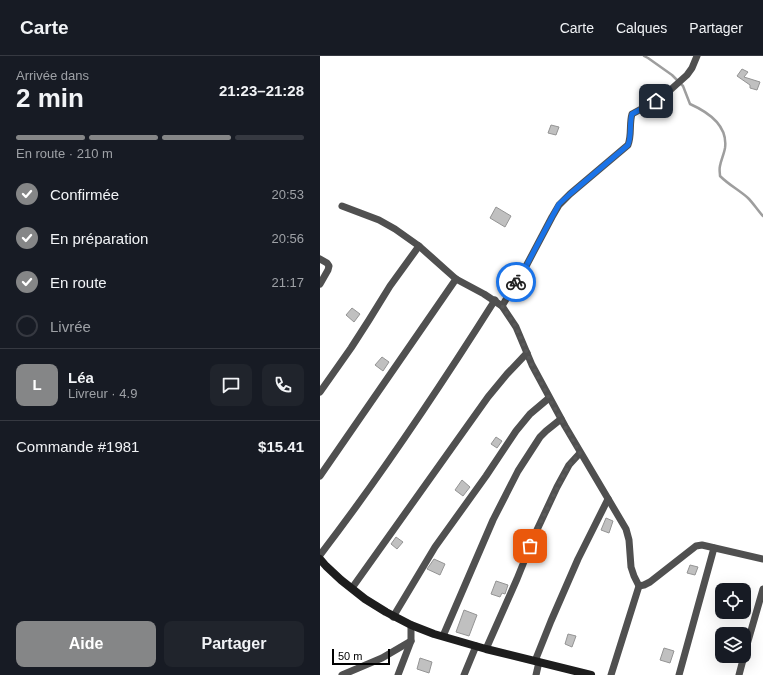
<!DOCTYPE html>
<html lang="fr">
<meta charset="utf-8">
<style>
:root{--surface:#171b24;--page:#20242c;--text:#f1f3f6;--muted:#9ea1a6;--line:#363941;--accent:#858687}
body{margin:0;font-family:Helvetica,sans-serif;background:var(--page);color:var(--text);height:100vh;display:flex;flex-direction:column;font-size:15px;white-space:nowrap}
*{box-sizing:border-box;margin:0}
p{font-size:13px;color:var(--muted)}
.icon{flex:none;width:22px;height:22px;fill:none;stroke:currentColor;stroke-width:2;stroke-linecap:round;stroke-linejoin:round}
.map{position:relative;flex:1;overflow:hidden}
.panel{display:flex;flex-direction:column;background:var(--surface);width:320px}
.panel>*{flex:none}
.controls{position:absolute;left:395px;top:527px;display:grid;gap:8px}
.controls a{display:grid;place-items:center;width:36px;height:36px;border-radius:8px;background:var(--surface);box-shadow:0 4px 16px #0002;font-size:20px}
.scale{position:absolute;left:12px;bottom:10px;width:58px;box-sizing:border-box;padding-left:4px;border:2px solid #000;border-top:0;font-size:11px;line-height:14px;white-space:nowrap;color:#000;-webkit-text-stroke:3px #fff;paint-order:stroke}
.pin{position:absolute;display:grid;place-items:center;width:34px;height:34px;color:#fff;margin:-17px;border-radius:8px;box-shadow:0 2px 6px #0006}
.courier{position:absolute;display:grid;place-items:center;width:40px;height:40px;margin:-20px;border:3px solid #1a73e8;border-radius:50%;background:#fff;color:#222;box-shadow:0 1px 5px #0007}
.headline em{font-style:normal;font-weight:700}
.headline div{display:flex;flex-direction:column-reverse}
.headline{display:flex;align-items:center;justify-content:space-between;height:68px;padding:0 16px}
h1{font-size:26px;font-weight:700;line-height:30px}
.bar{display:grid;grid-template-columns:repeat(4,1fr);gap:6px 4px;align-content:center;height:48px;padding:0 16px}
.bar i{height:5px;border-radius:3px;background:var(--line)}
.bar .on{background:var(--accent)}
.bar p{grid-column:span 4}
.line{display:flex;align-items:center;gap:10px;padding:0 16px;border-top:1px solid var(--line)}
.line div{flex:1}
.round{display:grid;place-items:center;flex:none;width:42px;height:42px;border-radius:8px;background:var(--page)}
ol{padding:0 16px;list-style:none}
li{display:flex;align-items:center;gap:12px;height:44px}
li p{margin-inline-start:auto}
li .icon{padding:4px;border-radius:50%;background:var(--accent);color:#fff;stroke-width:4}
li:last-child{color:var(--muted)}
li i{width:22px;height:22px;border:2px solid var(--line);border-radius:50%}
.button{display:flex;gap:8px;margin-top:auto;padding:8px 16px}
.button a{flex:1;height:46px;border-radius:8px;background:var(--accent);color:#fff;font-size:16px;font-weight:700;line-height:46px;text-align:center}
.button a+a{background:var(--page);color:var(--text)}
header{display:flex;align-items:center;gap:24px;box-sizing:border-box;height:56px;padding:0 20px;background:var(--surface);border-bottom:1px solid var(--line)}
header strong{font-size:19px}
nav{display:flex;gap:22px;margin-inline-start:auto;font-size:14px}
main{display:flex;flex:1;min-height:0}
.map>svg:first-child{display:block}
</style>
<header>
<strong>Carte</strong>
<nav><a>Carte</a><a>Calques</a><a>Partager</a></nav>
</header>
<main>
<section class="panel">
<div class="headline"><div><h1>2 min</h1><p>Arrivée dans</p></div><em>21:23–21:28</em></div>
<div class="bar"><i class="on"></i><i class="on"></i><i class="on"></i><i></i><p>En route · 210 m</p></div>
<ol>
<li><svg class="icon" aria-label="check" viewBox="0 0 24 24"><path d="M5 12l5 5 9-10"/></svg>Confirmée<p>20:53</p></li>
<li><svg class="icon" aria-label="check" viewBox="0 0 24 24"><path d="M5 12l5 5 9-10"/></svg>En préparation<p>20:56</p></li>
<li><svg class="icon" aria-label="check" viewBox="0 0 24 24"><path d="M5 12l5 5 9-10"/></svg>En route<p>21:17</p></li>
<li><i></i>Livrée</li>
</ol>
<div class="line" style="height:72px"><b class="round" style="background:var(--accent);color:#fff">L</b><div><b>Léa</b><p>Livreur · 4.9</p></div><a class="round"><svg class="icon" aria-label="chat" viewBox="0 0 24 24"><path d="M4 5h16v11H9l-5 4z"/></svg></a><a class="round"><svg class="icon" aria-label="phone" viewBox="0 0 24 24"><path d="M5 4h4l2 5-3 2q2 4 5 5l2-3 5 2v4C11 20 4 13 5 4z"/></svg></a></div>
<div class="line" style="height:52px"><div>Commande #1981</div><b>$15.41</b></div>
<div class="button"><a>Aide</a><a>Partager</a></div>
</section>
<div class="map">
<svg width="443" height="619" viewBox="0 0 443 619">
<rect width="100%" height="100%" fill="#fff"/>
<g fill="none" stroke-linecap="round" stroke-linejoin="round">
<path stroke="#9e9e9e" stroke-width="2.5" d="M 324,0 L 328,2 L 352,19 L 363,30 L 370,48 C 388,56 408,70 405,92 C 404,98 401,104 400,110 C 399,113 400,117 400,120 C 409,129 419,134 428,142 C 434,148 438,155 443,160"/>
</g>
<g fill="#c0c0c0" stroke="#949494">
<polygon points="422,13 428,16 424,21 440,26 437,34 430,32 430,29 417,20"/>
<polygon points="231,69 239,71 236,79 228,77"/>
<polygon points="176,151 191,160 185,171 170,162"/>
<polygon points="32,252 40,258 34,266 26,259"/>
<polygon points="62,301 69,306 63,315 55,309"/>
<polygon points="176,381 182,385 177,392 171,388"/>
<polygon points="142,424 150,431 143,440 135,434"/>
<polygon points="286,462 293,465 289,477 281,474"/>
<polygon points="76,481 83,486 77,493 71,488"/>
<polygon points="114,503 125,508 120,519 107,513"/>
<polygon points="370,509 378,511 375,519 367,517"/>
<polygon points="176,525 188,529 185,538 182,537 180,541 171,538"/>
<polygon points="144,554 157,559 149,580 136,576"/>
<polygon points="248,578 256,580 252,591 245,588"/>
<polygon points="344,592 354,595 350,607 340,604"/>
<polygon points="100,602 112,606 109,617 97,613"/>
</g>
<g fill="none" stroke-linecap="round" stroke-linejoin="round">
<g stroke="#505050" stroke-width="7">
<polyline points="22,150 59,164 75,173 99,190 127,215 136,223 164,238 182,250 196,271 212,309 245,370 306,473 309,484 311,511 314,520 319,530 324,529 330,526 376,490 382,489 443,503"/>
<polyline points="0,203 7,207 9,210 8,214 0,228"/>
<path d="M 182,250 L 204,214 L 232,161 L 239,149 L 250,138 L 308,89 C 312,79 309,68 312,58 L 336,45 L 348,36 L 367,19 L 372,12 L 377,0"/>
<polyline points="0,336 31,292 49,264 70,230 99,190"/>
<polyline points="0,420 136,223"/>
<path d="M 0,499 C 63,417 120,331 175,244"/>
<polyline points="32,532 168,341 187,318 207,297"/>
<polyline points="73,561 115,491 166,420 196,375 210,358 229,342"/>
<polyline points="123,580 173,464 198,415 220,381 226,375 241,363"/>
<polyline points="166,593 197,523 216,476 237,431 249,409 260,397"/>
<polyline points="424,599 443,533"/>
<polyline points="215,605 231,565 258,503 288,443"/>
<polyline points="22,619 62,602 91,585"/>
<polyline points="78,619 91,585 91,569"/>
<polyline points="144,619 156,590"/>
<polyline points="216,619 219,606"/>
<polyline points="291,619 319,530"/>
<polyline points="359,619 394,492"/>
<polyline points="419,619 424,600"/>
</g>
<polyline stroke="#1d1d1d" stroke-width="8" points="0,503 6,510 21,524 45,543 66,556 91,569 114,578 166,593 271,619"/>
</g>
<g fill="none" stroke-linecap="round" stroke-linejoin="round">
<polyline stroke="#595959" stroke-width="4" stroke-dasharray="0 7.2" points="196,226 182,250 196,271 212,309 229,342 260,397 249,409 243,420 216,476 210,490"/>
<path stroke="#1a73e8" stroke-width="5" d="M 196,226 L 204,214 L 232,161 L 239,148 L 250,138 L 308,89 C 312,79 309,68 312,58 L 336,45"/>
</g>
</svg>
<div class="controls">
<a><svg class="icon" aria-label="locate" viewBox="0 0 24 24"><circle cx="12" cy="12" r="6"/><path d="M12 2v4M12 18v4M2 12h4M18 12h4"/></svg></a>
<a><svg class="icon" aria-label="layers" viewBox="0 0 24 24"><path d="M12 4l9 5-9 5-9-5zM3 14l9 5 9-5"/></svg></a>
</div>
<div class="scale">50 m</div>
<div class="pin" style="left:210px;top:490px;background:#ea580c"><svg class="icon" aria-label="bag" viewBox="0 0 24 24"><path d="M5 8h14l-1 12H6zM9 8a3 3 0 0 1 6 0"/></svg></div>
<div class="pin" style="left:336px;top:45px;background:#1f2937"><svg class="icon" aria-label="home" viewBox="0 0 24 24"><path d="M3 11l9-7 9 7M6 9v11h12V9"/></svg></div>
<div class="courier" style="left:196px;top:226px"><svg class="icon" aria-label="bike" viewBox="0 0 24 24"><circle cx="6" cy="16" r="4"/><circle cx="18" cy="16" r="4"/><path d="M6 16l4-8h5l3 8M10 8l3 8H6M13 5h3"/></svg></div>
</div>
</main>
